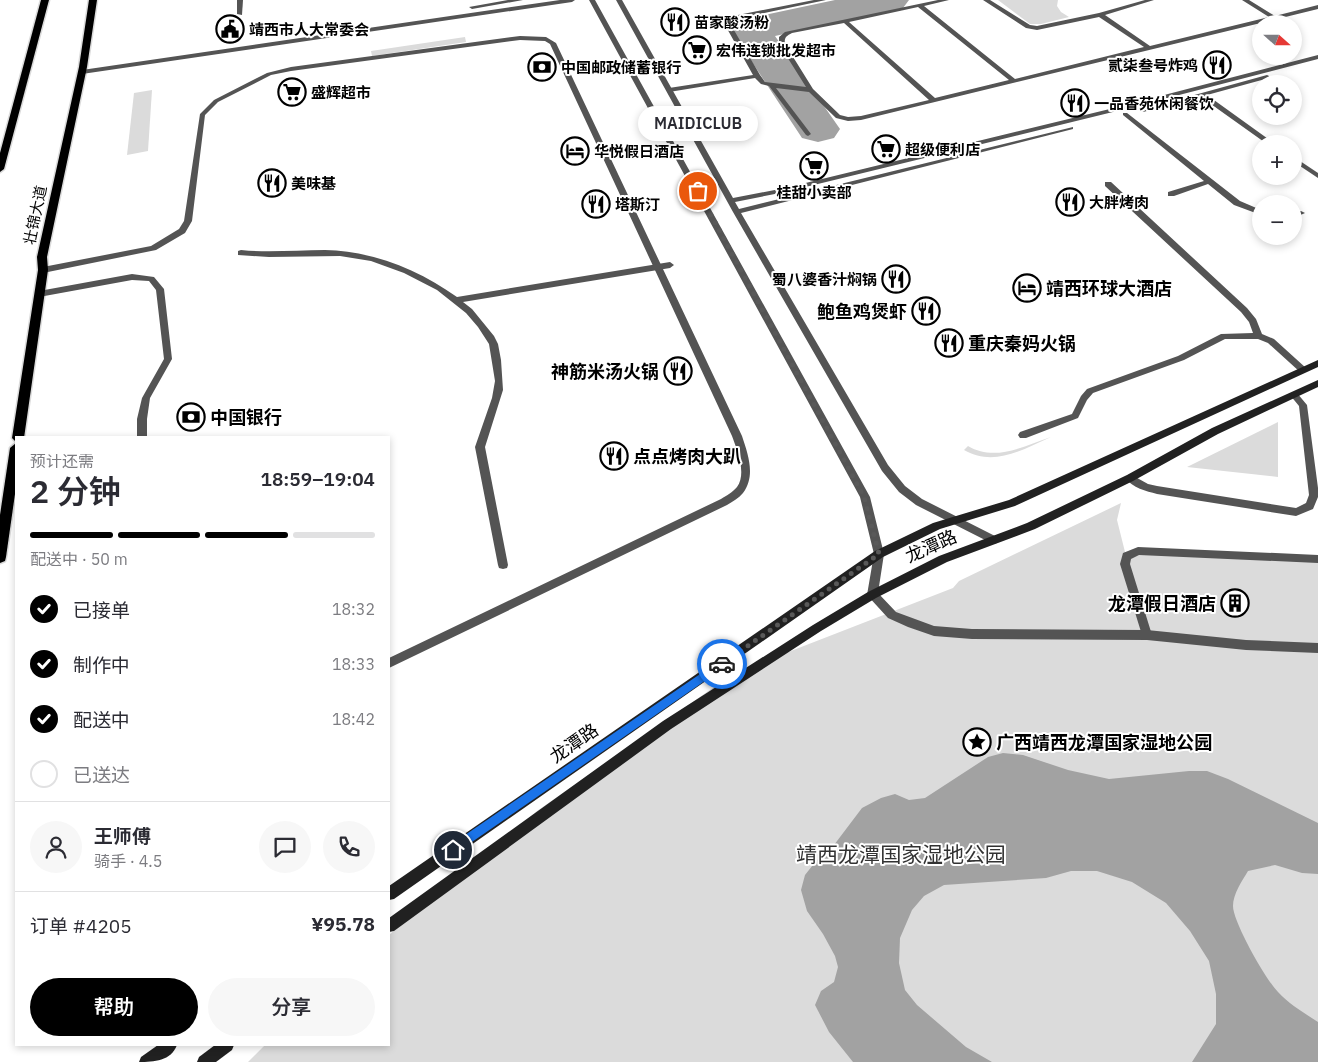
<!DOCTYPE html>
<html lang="zh">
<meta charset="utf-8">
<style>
:root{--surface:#fff;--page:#f7f7f7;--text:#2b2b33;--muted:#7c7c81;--line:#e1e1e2;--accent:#000}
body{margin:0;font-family:"IBM Plex Sans","Noto Sans SC",sans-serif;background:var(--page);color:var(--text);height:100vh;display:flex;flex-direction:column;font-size:19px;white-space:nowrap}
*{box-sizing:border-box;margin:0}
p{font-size:16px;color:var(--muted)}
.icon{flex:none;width:28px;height:28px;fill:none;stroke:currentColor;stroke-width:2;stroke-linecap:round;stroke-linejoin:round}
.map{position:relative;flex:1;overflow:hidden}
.panel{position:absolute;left:15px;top:436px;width:375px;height:610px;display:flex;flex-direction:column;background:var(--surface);border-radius:0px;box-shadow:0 2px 8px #0003}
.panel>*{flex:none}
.needle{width:32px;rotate:111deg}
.tools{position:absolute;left:1252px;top:15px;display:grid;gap:10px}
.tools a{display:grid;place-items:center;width:50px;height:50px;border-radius:50%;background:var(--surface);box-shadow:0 2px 8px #0003;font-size:25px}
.pin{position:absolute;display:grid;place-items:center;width:42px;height:42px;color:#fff;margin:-21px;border:2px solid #fff;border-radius:50%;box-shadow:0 1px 5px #0007}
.courier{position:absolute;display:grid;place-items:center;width:50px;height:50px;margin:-25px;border:4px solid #1a73e8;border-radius:50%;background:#fff;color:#222;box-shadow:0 1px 6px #0007}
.bubble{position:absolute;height:35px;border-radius:18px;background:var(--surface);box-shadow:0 2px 8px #0003;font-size:16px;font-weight:600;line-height:35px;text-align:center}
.headline em{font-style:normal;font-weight:600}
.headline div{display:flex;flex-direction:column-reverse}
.headline{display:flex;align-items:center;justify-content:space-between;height:85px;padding:0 15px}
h1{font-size:32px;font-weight:600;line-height:38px}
.bar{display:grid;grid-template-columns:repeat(4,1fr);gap:8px 5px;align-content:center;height:60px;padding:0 15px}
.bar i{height:6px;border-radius:4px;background:var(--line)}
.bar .current{background:var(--accent)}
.bar p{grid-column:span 4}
.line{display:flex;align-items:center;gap:12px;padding:0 15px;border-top:1px solid var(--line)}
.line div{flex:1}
.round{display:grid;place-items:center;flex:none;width:52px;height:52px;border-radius:26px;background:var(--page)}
ol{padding:0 15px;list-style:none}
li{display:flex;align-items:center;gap:15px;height:55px}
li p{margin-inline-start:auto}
li .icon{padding:5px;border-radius:50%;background:var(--accent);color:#fff;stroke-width:4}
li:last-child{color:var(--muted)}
li i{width:28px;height:28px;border:2px solid var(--line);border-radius:50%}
.cta{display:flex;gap:10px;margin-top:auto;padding:10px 15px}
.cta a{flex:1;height:58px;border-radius:30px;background:var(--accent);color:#fff;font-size:20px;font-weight:600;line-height:58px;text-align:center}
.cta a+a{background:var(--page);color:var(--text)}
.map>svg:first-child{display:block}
</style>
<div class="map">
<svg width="1318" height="1062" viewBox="0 0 1318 1062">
<rect width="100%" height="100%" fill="#fff"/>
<g fill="#dbdbdb">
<polygon points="998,0 1058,0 1057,6 1061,12 1069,17 1041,24 1030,24"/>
<polygon points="465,37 466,42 372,56 371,51"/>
<polygon points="152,90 148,151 127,155 134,93"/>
<polygon points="1278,422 1278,477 1187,467"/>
<path d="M 1051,437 C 1022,450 994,467 964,450 L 968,446 C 995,462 1024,446 1051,437 Z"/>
<polygon points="1121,503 1117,520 1125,552 1253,553 1318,559 1318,1062 248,1062 265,1045 389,1045 389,935 537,811 734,673 953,588 959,581"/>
</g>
<path fill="#a2a2a2" d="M 1003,753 L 1023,755 L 1068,770 L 1109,779 L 1189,771 L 1207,771 L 1228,779 L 1318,823 L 1318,874 L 1302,873 L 1275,865 L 1248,871 C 1242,881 1233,894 1233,906 C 1233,922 1266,980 1278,992 C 1289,1004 1304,1013 1318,1022 L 1318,1062 L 1192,1062 L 1216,1024 L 1216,994 L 1209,961 L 1190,931 L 1166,903 L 1132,882 L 1097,871 L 1071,871 L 1046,878 L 944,885 L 924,896 L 912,910 L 900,938 L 899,963 L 905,990 L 917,1005 L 966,1047 L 992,1062 L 853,1062 L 829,1032 L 815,1005 L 821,991 L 834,982 L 838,967 L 835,956 L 823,934 L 807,911 L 801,890 L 805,875 L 816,861 L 834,845 L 862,808 L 881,798 L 895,794 L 909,800 L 925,798 L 988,757 Z"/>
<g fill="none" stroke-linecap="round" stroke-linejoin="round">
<polygon fill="#a2a2a2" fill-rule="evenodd" points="835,0 909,0 903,8 775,36 840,129 834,138 818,142 802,138 733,33 741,20"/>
<g stroke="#dbdbdb" stroke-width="3">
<g id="primary">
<polygon points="41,0 49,0 4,169 0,172 0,153"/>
<polygon points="89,0 97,0 87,67 47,257 48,270 24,438 16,438 16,442 12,438 38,270 37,257 79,67"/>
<polygon points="16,443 16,487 6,557 5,561 0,563 0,515 10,448"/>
</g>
</g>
<g fill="#545454" fill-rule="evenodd">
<path d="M 814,0 L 826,0 L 740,18 L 732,22 L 731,25 L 760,75 L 765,82 L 806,87 L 779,44 L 779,37 L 785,32 L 938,0 L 949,0 L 924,6 L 1015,79 L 1144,47 L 1099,17 L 1037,30 L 1026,28 L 983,0 L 990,0 L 1030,25 L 1037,26 L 1099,13 L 1145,0 L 1154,0 L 1105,15 L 1150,46 L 1269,17 L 1242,0 L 1249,0 L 1275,16 L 1318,5 L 1318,9 L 861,120 L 848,121 L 836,118 L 809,92 L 776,88 L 811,134 L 808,136 L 806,135 L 769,86 L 761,84 L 755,78 L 669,92 L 666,90 L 669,88 L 753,75 L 725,25 L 727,20 L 738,15 ZM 918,7 L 1009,80 L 935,98 L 849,22 ZM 844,23 L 929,100 L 861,116 L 848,117 L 840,115 L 813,89 L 785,44 C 784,38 786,36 792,33 Z"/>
<path d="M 520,36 L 546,37 L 556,43 L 742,436 C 748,454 756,476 743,493 C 739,498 733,501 727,505 L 389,668 L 389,658 L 721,499 C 726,496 733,492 737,487 C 747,473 737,450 732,436 L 550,44 L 545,41 L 520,40 L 291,71 L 271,75 L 218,102 L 205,115 L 192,221 L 185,233 L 156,250 L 43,273 L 39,270 L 43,267 L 151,246 L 179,229 L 184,221 L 200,114 L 214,100 L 267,73 L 291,67 Z"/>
<polygon points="1123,113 1127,113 1240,201 1261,210 1261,215 1234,205 1208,184 1174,196 1168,196 1168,192 1204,181 1123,115"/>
<polygon points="1105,182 1111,182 1247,308 1256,319 1262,334 1274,339 1306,368 1307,370 1306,372 1300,372 1268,343 1258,339 1225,339 1184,360 1093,393 1087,400 1078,418 1026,438 1020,438 1018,435 1020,432 1072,414 1081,396 1087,389 1178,356 1221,334 1253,333 1249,322 1241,312 1105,186"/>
<polygon points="1301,211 1305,213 1294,218 1294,213"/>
<polygon points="132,274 154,277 164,289 172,359 150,398 147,419 147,438 137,438 137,419 142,398 164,359 156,290 149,281 132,280 39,297 35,294 39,291"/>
<path d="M 1294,392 L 1297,393 L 1307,405 L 1318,488 L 1318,497 L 1313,509 L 1296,516 L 1157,494 C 1146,491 1133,488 1125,478 L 1130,474 L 1148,484 L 1157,486 L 1296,508 L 1306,503 L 1309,495 L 1299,406 L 1290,395 Z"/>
<polygon points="1138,547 1318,555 1318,563 1139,555 1131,559 1130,564 1152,635 1151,639 1147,640 1143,639 1142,635 1120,564 1123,553"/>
</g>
<path fill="#545454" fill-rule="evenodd" d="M 241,250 C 269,253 297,250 325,250 C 373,251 419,270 457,297 L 670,262 L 674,265 L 670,268 L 463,302 L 472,309 L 494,336 L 498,344 L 501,360 L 503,390 L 485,447 L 508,565 L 507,568 L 503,569 L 499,568 L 498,565 L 475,447 L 492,398 L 495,381 L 489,344 L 478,327 L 466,313 L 437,290 L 404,273 L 371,261 L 340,256 L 269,257 L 238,255 L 238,251 Z"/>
<g fill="#545454" fill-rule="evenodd">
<polygon points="237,0 243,0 242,15 237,14"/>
<polygon points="508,0 523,0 472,9 469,7"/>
<polygon points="560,0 575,0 572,2 82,74 79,72 82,70"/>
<polygon points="589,0 595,0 870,497 884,554 878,593 896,612 934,626 972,629 1147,630 1246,640 1318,643 1318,653 1246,650 1147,640 972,639 934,636 908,627 888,618 867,595 874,554 860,497"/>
<polygon points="616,0 622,0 733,198 785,188 1118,107 1318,55 1318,59 1121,110 785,192 735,202 739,209 1073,127 1073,129 741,213 888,465 905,486 922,499 997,537 998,540 997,543 993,544 916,505 899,492 882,471 733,212"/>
<polygon points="1267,75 1269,76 1269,78 1207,95 1275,144 1267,144 1201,97 1143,112 1140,110"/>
<polygon points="1294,157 1318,173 1318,178 1294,162"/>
</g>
<g fill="#212121" fill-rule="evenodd">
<polygon points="1318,360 1318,367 1015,506 940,529 883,557 394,899 389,900 389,886 875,551 933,523 1009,500"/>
<polygon points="1318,380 1318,387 1218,434 1133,481 1035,529 947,562 876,598 821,631 671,729 394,931 389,932 389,918 663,721 813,625 868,592 939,556 1027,523 1127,475 1212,428"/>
<path d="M 158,1045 L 177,1045 C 171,1061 154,1062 139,1062 L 141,1057 Z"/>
<polygon points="215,1045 234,1045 232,1050 216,1062 197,1062 199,1057"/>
</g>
<use href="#primary" fill="#000" fill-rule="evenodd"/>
</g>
<polygon fill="#1a73e8" points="722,659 725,661 725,667 456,853 449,853 449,846"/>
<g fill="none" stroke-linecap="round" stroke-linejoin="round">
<polyline stroke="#595959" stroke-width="5" stroke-dasharray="0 9" points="698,191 864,497 879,554 722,664"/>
</g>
<defs>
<g id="restaurant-ring" transform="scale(1.4375)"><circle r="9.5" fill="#fff" stroke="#000" stroke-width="1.5"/><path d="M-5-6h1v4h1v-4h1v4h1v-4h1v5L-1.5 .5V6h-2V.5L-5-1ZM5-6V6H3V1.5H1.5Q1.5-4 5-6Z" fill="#000"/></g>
<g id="civic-ring" transform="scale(1.4375)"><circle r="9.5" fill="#fff" stroke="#000" stroke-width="1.5"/><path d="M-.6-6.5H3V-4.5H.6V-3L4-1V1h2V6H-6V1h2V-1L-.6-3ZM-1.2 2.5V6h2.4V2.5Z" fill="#000"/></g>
<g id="supermarket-ring" transform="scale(1.4375)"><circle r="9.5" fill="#fff" stroke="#000" stroke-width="1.5"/><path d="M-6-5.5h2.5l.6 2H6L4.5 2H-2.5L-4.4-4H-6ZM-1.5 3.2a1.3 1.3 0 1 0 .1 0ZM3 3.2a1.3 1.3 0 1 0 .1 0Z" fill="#000"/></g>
<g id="bank-ring" transform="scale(1.4375)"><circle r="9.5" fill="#fff" stroke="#000" stroke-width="1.5"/><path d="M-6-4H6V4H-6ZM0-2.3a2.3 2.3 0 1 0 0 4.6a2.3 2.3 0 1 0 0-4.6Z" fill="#000"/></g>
<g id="hotel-ring" transform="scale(1.4375)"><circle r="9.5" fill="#fff" stroke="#000" stroke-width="1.5"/><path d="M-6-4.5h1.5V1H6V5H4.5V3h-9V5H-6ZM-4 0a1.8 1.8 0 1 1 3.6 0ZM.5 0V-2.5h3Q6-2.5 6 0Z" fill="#000"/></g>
<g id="building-ring" transform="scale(1.4375)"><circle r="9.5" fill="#fff" stroke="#000" stroke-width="1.5"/><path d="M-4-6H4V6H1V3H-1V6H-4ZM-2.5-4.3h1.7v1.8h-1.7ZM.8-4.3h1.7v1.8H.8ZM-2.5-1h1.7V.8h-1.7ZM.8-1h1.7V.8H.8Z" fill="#000"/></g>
<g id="sight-ring" transform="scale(1.4375)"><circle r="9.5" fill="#fff" stroke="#000" stroke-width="1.5"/><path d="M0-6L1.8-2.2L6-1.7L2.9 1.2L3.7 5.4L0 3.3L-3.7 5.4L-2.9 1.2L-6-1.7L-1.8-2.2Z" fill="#000"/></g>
</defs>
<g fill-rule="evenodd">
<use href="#restaurant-ring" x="675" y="22"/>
<use href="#civic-ring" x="230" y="29"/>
<use href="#supermarket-ring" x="697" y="50"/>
<use href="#restaurant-ring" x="1217" y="65"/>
<use href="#bank-ring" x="542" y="67"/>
<use href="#supermarket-ring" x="292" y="92"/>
<use href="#restaurant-ring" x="1075" y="103"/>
<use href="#supermarket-ring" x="886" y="149"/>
<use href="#hotel-ring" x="575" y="151"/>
<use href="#supermarket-ring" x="814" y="166"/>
<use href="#restaurant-ring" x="272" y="183"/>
<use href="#restaurant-ring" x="1070" y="202"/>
<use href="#restaurant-ring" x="596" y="204"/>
<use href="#restaurant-ring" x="896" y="279"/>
<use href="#hotel-ring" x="1027" y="288"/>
<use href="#restaurant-ring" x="926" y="311"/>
<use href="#restaurant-ring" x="949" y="343"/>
<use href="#restaurant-ring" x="678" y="371"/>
<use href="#bank-ring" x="191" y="417"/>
<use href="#restaurant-ring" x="614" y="456"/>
<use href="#building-ring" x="1235" y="603"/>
<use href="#sight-ring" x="977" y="742"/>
</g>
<g text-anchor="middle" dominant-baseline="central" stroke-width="4" stroke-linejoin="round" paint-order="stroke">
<g font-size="15" font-weight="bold" fill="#000" stroke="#fff" text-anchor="start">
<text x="694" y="22">苗家酸汤粉</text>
<text x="249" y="29">靖西市人大常委会</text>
<text x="716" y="50">宏伟连锁批发超市</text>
<text x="1198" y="65" text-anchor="end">贰柒叁号炸鸡</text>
<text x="561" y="67">中国邮政储蓄银行</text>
<text x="311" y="92">盛辉超市</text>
<text x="1094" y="103">一品香苑休闲餐饮</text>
<text x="905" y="149">超级便利店</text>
<text x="594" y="151">华悦假日酒店</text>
<text x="291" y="183">美味基</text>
<text x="814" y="192" text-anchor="middle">桂甜小卖部</text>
<text x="1089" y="202">大胖烤肉</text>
<text x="615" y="204">塔斯汀</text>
<text x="877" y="279" text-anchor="end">蜀八婆香汁焖锅</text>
</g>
<g font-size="15" fill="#000" stroke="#fff">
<text transform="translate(35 215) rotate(-78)">壮锦大道</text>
</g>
<g font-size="18" font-weight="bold" fill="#000" stroke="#fff" text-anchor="start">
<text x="1046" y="288">靖西环球大酒店</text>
<text x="907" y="311" text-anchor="end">鲍鱼鸡煲虾</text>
<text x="968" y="343">重庆秦妈火锅</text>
<text x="659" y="371" text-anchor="end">神筋米汤火锅</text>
<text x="210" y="417">中国银行</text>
<text x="633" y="456">点点烤肉大趴</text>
<text x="1216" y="603" text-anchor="end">龙潭假日酒店</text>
<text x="996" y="742">广西靖西龙潭国家湿地公园</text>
</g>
<g font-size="18" fill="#000" stroke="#fff">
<text transform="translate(931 546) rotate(-24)">龙潭路</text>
<text transform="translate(574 743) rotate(-35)">龙潭路</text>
</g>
<g font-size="21" fill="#323232" stroke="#fff">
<text x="901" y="854">靖西龙潭国家湿地公园</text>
</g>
</g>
</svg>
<div class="tools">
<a><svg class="needle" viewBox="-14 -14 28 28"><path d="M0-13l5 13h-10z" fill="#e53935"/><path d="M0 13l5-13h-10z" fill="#7c7c81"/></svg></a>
<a><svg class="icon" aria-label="locate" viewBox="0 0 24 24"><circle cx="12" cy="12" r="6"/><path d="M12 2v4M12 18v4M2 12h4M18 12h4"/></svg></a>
<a>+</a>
<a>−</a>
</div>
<div class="pin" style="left:698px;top:191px;background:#ea580c"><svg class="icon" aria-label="bag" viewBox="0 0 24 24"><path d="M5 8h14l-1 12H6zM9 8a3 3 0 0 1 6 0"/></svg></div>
<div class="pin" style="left:453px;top:850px;background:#1f2937"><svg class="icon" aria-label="home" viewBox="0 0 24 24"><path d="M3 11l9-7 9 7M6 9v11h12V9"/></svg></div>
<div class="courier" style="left:722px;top:664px"><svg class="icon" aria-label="car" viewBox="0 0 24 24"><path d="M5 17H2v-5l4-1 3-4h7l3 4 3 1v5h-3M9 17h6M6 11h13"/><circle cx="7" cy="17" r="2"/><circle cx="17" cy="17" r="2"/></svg></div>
<div class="bubble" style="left:638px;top:106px;width:120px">MAIDICLUB</div>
<section class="panel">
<div class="headline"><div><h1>2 分钟</h1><p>预计还需</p></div><em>18:59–19:04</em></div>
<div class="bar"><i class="current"></i><i class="current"></i><i class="current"></i><i></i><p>配送中 · 50 m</p></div>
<ol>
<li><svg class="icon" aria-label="check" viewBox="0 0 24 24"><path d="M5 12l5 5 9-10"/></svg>已接单<p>18:32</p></li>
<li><svg class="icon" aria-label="check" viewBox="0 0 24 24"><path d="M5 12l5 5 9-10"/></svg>制作中<p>18:33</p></li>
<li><svg class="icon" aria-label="check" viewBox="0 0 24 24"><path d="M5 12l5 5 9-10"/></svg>配送中<p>18:42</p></li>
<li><i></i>已送达</li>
</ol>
<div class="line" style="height:90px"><a class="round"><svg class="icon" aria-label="person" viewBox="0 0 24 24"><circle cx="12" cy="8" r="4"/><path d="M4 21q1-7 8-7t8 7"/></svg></a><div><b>王师傅</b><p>骑手 · 4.5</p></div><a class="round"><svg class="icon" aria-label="chat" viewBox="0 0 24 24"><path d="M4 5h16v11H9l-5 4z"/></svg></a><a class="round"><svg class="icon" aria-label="phone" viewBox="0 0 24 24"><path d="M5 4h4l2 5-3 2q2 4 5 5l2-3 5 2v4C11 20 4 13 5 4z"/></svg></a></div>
<div class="line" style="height:65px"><div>订单 #4205</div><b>¥95.78</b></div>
<div class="cta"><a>帮助</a><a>分享</a></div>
</section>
</div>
